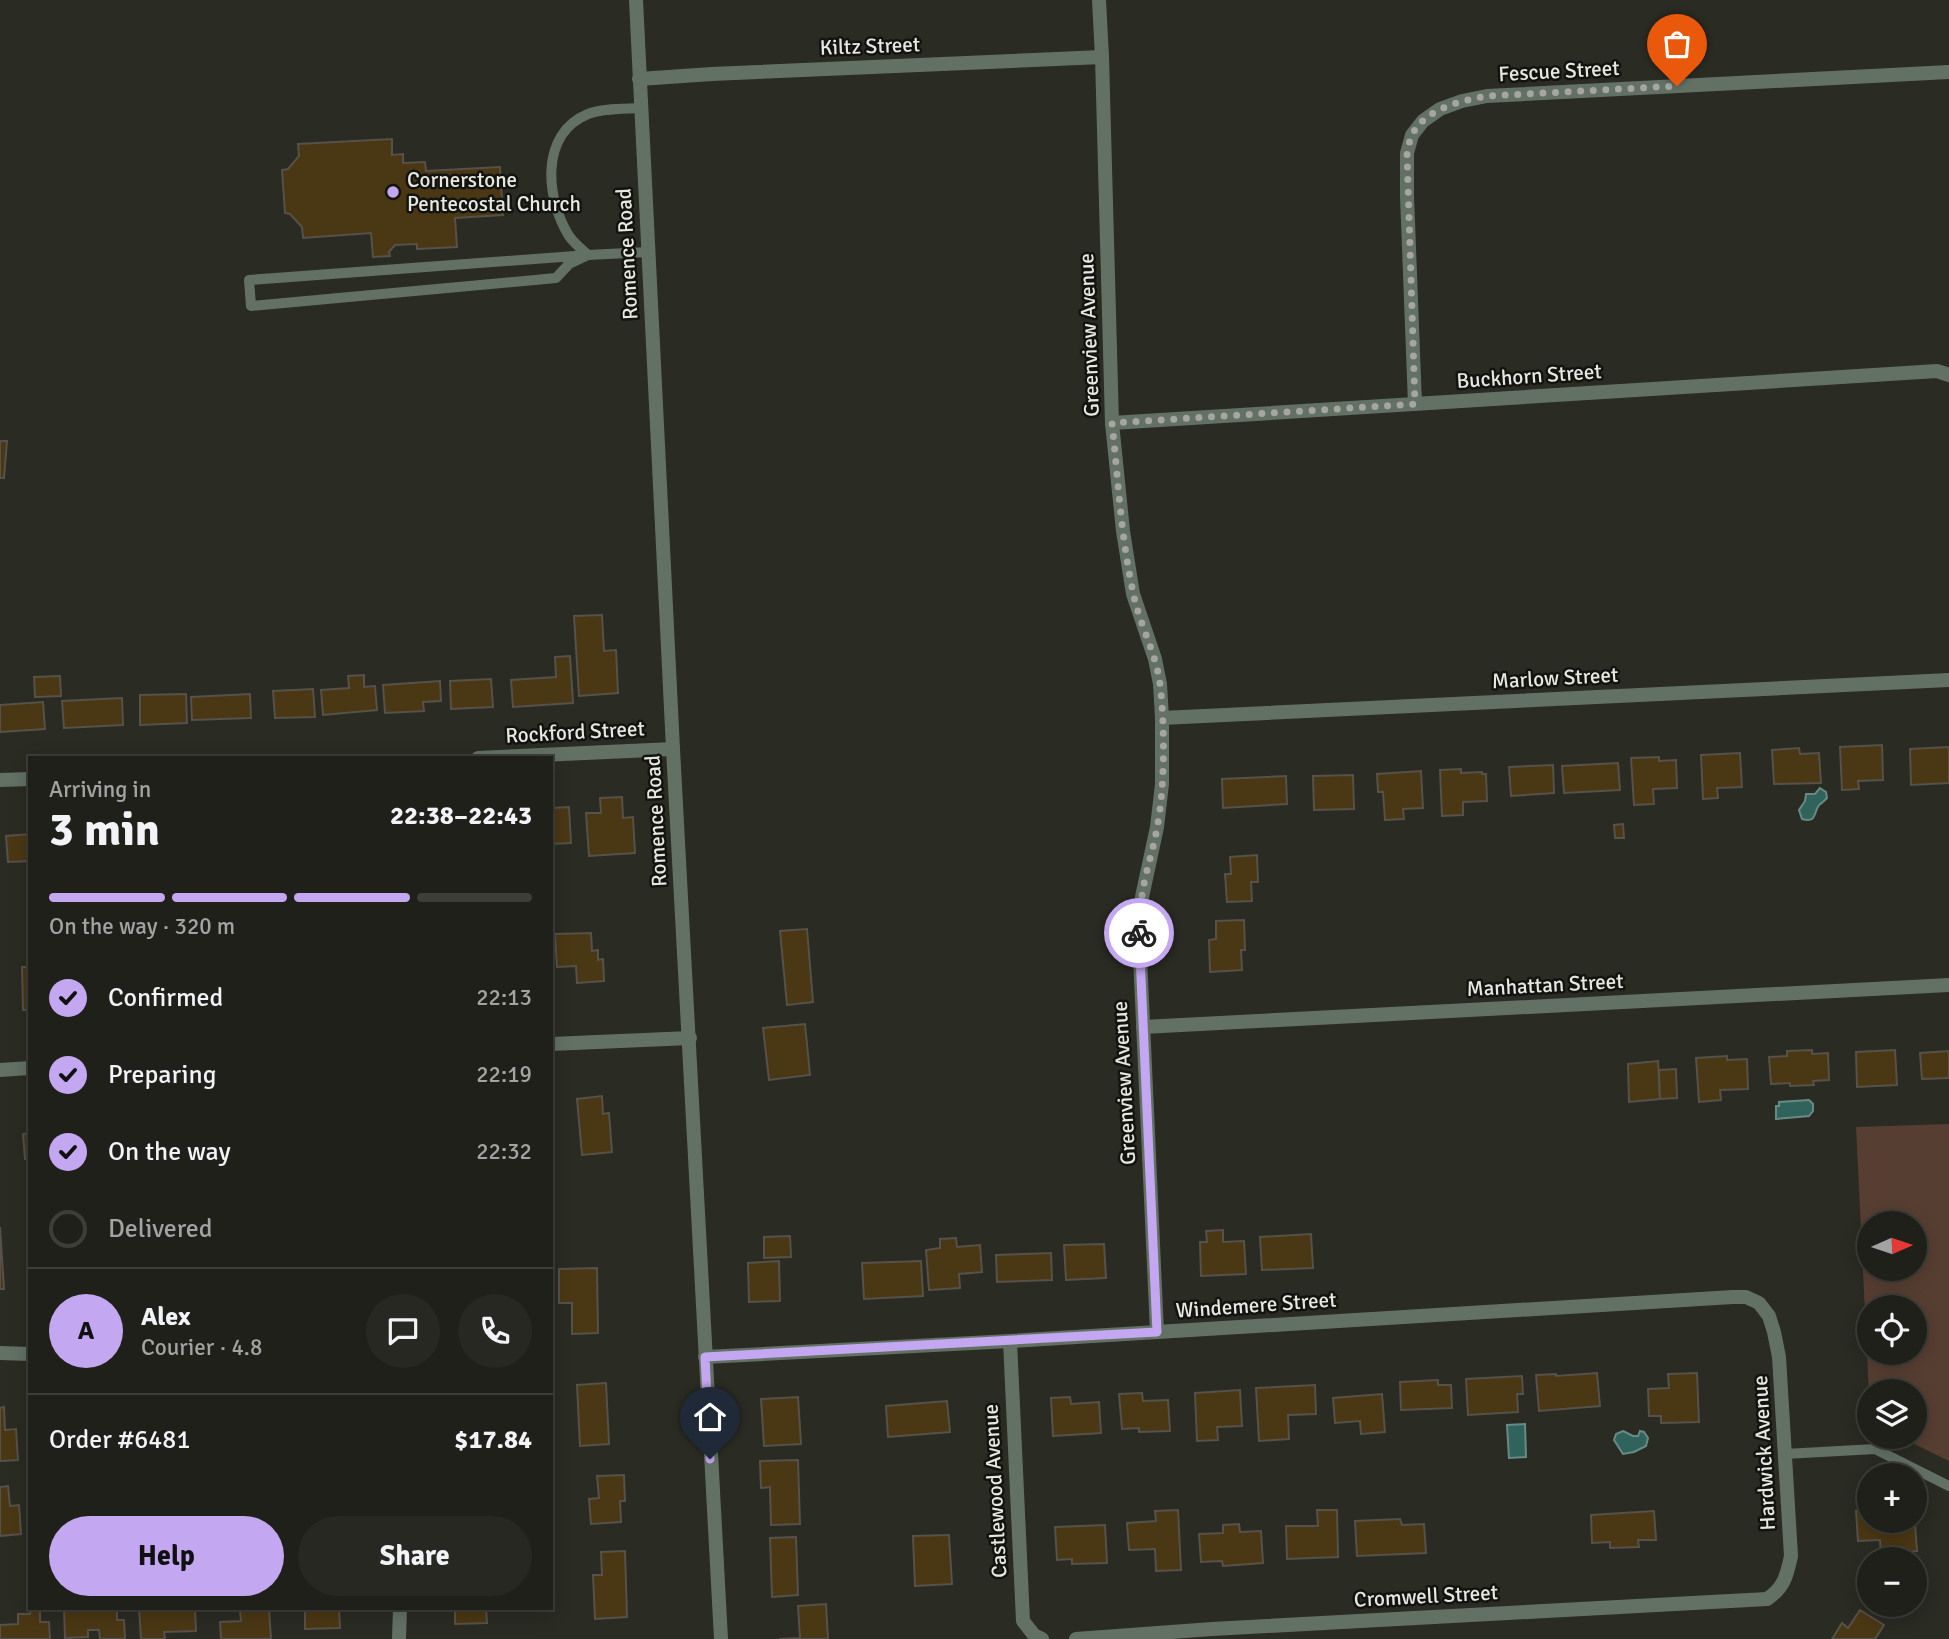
<!DOCTYPE html>
<meta charset="utf-8">
<style>
:root{--surface:#20201a;--page:#282823;--text:#f1f3f6;--muted:#a2a3a2;--line:#3d3e39;--accent:#c4a7f1}
body{margin:0;font-family:Signika,sans-serif;background:var(--page);color:var(--text);height:100vh;display:flex;flex-direction:column;font-size:26px;white-space:nowrap}
*{box-sizing:border-box;margin:0}
p{font-size:23px;color:var(--muted)}
.icon{flex:none;width:38px;height:38px;fill:none;stroke:currentColor;stroke-width:2;stroke-linecap:round;stroke-linejoin:round}
.map{position:relative;flex:1;overflow:hidden}
.drawer{position:absolute;left:28px;top:756px;width:525px;height:854px;display:flex;flex-direction:column;background:var(--surface);border-radius:0px;box-shadow:0 4px 18px #0003,0 0 0 2px var(--line)}
.drawer>*{flex:none}
.needle{width:46px;rotate:87deg}
.tools{position:absolute;left:1857px;top:1211px;display:grid;gap:14px}
.tools a{display:grid;place-items:center;width:70px;height:70px;border-radius:50%;background:var(--surface);box-shadow:0 4px 18px #0003,0 0 0 2px var(--line);font-size:35px}
.pin{position:absolute;display:grid;place-items:center;width:60px;height:60px;color:#fff;margin:-72px -30px;border-radius:50% 50% 50% 0;rotate:-45deg;box-shadow:0 0 7px #0007}
.pin .icon{rotate:45deg}
.courier{position:absolute;display:grid;place-items:center;width:70px;height:70px;margin:-35px;border:5px solid #c4a7f1;border-radius:50%;background:#fff;color:#222;box-shadow:0 2px 9px #0007}
.summary em{font-style:normal;font-weight:700}
.summary div{display:flex;flex-direction:column-reverse}
.summary{display:flex;align-items:center;justify-content:space-between;height:119px;padding:0 21px}
h1{font-size:46px;font-weight:700;line-height:52px}
.bar{display:grid;grid-template-columns:repeat(4,1fr);gap:10px 7px;align-content:center;height:84px;padding:0 21px}
.bar i{height:9px;border-radius:5px;background:var(--line)}
.bar .selected{background:var(--accent)}
.bar p{grid-column:span 4}
.line{display:flex;align-items:center;gap:18px;padding:0 21px;border-top:2px solid var(--line)}
.line div{flex:1}
.round{display:grid;place-items:center;flex:none;width:74px;height:74px;border-radius:37px;background:var(--page)}
ol{padding:0 21px;list-style:none}
li{display:flex;align-items:center;gap:21px;height:77px}
li p{margin-inline-start:auto}
li .icon{padding:7px;border-radius:50%;background:var(--accent);color:#111;stroke-width:4}
li:last-child{color:var(--muted)}
li i{width:38px;height:38px;border:4px solid var(--line);border-radius:50%}
.button{display:flex;gap:14px;margin-top:auto;padding:14px 21px}
.button a{flex:1;height:80px;border-radius:42px;background:var(--accent);color:#111;font-size:28px;font-weight:700;line-height:80px;text-align:center}
.button a+a{background:var(--page);color:var(--text)}
.map>svg:first-child{display:block}
</style>
<div class="map">
<svg width="1949" height="1639" viewBox="0 0 1949 1639">
<rect width="100%" height="100%" fill="#2a2b23"/>
<path fill="#573e32" fill-rule="evenodd" d="M 1949,1124 L 1949,1461 L 1900,1437 L 1914,1437 L 1914,1391 L 1869,1391 L 1869,1394 L 1856,1127 ZM 1869,1223 L 1914,1223 L 1914,1269 L 1869,1269 ZM 1869,1307 L 1914,1307 L 1914,1353 L 1869,1353 Z"/>
<g fill="#30635c" stroke="#678b84" stroke-width="2">
<path d="M 1820,788 L 1826,792 L 1827,798 C 1824,801 1822,803 1819,805 C 1813,814 1817,823 1802,819 L 1799,810 L 1805,801 L 1806,794 L 1815,794 Z"/>
<polygon points="1809,1100 1813,1104 1813,1111 1809,1116 1776,1119 1776,1106 1779,1106 1779,1102"/>
<polygon points="1525,1424 1526,1457 1509,1458 1507,1425"/>
<polygon points="1623,1431 1633,1436 1638,1436 1640,1431 1644,1432 1648,1438 1646,1446 1634,1452 1623,1454 1614,1440 1616,1434"/>
</g>
<g fill="#4a3714" stroke="#565149" stroke-width="2">
<polygon points="392,139 392,155 403,154 403,163 425,162 426,171 500,167 503,215 455,218 457,247 417,249 417,244 395,245 389,252 390,256 373,257 371,233 303,238 302,227 290,214 285,213 282,170 288,169 299,156 298,144"/>
<polygon points="0,441 7,441 4,478 0,478"/>
<polygon points="602,615 604,651 616,650 618,693 579,696 574,616"/>
<polygon points="570,656 573,703 513,707 511,680 556,677 555,657"/>
<polygon points="364,675 364,687 375,686 377,710 323,715 321,690 349,688 348,676"/>
<polygon points="60,676 61,696 35,697 34,677"/>
<polygon points="491,679 493,707 451,709 450,681"/>
<polygon points="440,681 441,701 423,702 424,711 385,713 383,685"/>
<polygon points="313,689 315,717 275,718 273,691"/>
<polygon points="186,694 187,723 140,725 140,695"/>
<polygon points="250,694 251,718 192,720 191,697"/>
<polygon points="122,698 123,725 64,728 62,701"/>
<polygon points="43,702 45,729 0,732 0,705"/>
<polygon points="1882,745 1883,780 1858,781 1859,789 1842,790 1840,747"/>
<polygon points="1949,747 1949,783 1911,785 1910,749"/>
<polygon points="1799,748 1800,754 1819,753 1821,783 1774,784 1772,750"/>
<polygon points="1740,753 1742,787 1717,788 1718,798 1703,799 1701,755"/>
<polygon points="1659,757 1659,761 1676,760 1677,788 1653,789 1654,804 1634,805 1631,758"/>
<polygon points="1618,763 1620,790 1564,793 1562,766"/>
<polygon points="1553,765 1554,793 1511,796 1509,767"/>
<polygon points="1461,769 1461,773 1482,772 1482,774 1486,774 1487,801 1463,802 1463,815 1442,816 1440,770"/>
<polygon points="1421,771 1423,808 1403,809 1404,819 1385,820 1383,792 1378,792 1377,774"/>
<polygon points="1353,775 1354,809 1314,810 1313,776"/>
<polygon points="1286,776 1287,804 1223,808 1222,779"/>
<polygon points="622,797 623,818 633,817 635,853 589,856 586,813 601,813 600,798"/>
<polygon points="569,807 571,843 551,844 551,808"/>
<polygon points="1623,824 1624,838 1615,838 1614,825"/>
<polygon points="30,834 30,861 8,862 6,836"/>
<polygon points="1257,855 1258,882 1251,882 1252,901 1227,902 1225,874 1231,874 1230,857"/>
<polygon points="1244,920 1245,950 1241,950 1242,970 1210,972 1209,940 1216,939 1216,921"/>
<polygon points="807,929 813,1002 787,1005 780,931"/>
<polygon points="591,933 592,951 598,950 598,960 603,959 604,981 577,983 576,966 557,967 555,934"/>
<polygon points="22,967 30,967 30,1010 23,1010"/>
<polygon points="805,1024 810,1075 769,1080 763,1028"/>
<polygon points="1812,1050 1812,1054 1828,1053 1829,1080 1813,1081 1814,1085 1790,1086 1790,1083 1771,1084 1769,1057 1787,1056 1787,1051"/>
<polygon points="1895,1050 1897,1085 1857,1087 1856,1052"/>
<polygon points="1949,1051 1949,1078 1922,1079 1920,1053"/>
<polygon points="1727,1056 1727,1060 1747,1059 1748,1089 1720,1090 1721,1100 1699,1102 1696,1058"/>
<polygon points="1658,1061 1660,1099 1629,1102 1628,1064"/>
<polygon points="1676,1069 1677,1098 1660,1099 1659,1070"/>
<polygon points="602,1096 603,1114 609,1113 612,1152 582,1155 577,1099"/>
<polygon points="30,1133 30,1159 25,1159 23,1134"/>
<polygon points="0,1227 4,1289 0,1289"/>
<polygon points="1223,1230 1223,1242 1244,1241 1246,1274 1201,1276 1200,1242 1207,1242 1206,1231"/>
<polygon points="1311,1234 1313,1268 1262,1270 1260,1237"/>
<polygon points="790,1236 791,1257 764,1258 764,1237"/>
<polygon points="956,1238 957,1247 980,1245 982,1272 959,1274 960,1288 929,1290 926,1250 940,1248 940,1239"/>
<polygon points="1104,1244 1106,1278 1066,1280 1064,1245"/>
<polygon points="1051,1253 1052,1280 997,1282 996,1255"/>
<polygon points="779,1261 780,1301 749,1302 748,1263"/>
<polygon points="921,1261 923,1296 864,1299 862,1263"/>
<polygon points="597,1268 598,1333 572,1334 572,1303 559,1303 559,1269"/>
<polygon points="1597,1373 1600,1406 1539,1411 1536,1375 1556,1374 1556,1376"/>
<polygon points="1697,1373 1699,1422 1661,1423 1661,1416 1649,1416 1648,1389 1669,1388 1668,1374"/>
<polygon points="1522,1376 1523,1394 1517,1394 1518,1412 1468,1415 1466,1379"/>
<polygon points="1438,1380 1438,1385 1451,1385 1452,1408 1401,1410 1400,1382"/>
<polygon points="606,1383 609,1444 580,1446 577,1385"/>
<polygon points="1315,1385 1316,1414 1288,1415 1289,1439 1259,1441 1256,1388"/>
<polygon points="1240,1390 1242,1426 1217,1427 1218,1440 1197,1441 1195,1393"/>
<polygon points="1142,1393 1143,1401 1168,1400 1170,1431 1139,1432 1139,1428 1122,1429 1119,1394"/>
<polygon points="1382,1394 1385,1432 1361,1434 1360,1421 1335,1423 1333,1398"/>
<polygon points="798,1397 801,1444 764,1446 761,1399"/>
<polygon points="1070,1397 1071,1404 1099,1402 1101,1433 1053,1436 1051,1398"/>
<polygon points="947,1401 950,1432 888,1437 886,1406"/>
<polygon points="4,1407 5,1430 16,1429 18,1460 0,1461 0,1408"/>
<polygon points="798,1460 800,1524 771,1525 770,1487 761,1488 760,1461"/>
<polygon points="624,1475 625,1501 620,1501 621,1522 591,1524 589,1499 599,1498 597,1476"/>
<polygon points="8,1486 10,1506 19,1505 21,1534 0,1536 0,1487"/>
<polygon points="1178,1510 1181,1570 1156,1571 1155,1549 1129,1550 1127,1523 1156,1521 1155,1511"/>
<polygon points="1317,1510 1337,1510 1338,1557 1287,1559 1286,1526 1318,1526"/>
<polygon points="1869,1510 1869,1521 1903,1521 1903,1525 1915,1524 1917,1551 1904,1552 1904,1559 1881,1559 1880,1540 1858,1541 1856,1511"/>
<polygon points="1654,1511 1656,1540 1638,1540 1639,1547 1610,1548 1610,1542 1592,1543 1591,1515"/>
<polygon points="1400,1519 1402,1525 1424,1524 1426,1553 1357,1556 1355,1521"/>
<polygon points="1239,1524 1240,1532 1261,1531 1263,1563 1223,1566 1222,1561 1201,1562 1199,1534 1223,1533 1223,1525"/>
<polygon points="1105,1525 1107,1563 1072,1564 1072,1559 1057,1560 1055,1527"/>
<polygon points="949,1535 952,1584 915,1586 913,1536"/>
<polygon points="796,1537 798,1595 772,1597 770,1538"/>
<polygon points="625,1551 627,1617 595,1619 593,1575 602,1575 601,1552"/>
<polygon points="826,1604 828,1639 779,1639 800,1638 798,1606"/>
<polygon points="64,1608 117,1608 117,1620 124,1620 125,1639 100,1639 99,1630 88,1630 88,1637 65,1638"/>
<polygon points="139,1608 195,1608 196,1631 164,1632 165,1639 141,1639"/>
<polygon points="305,1608 339,1608 340,1628 305,1629"/>
<polygon points="455,1608 486,1608 487,1623 455,1624"/>
<polygon points="269,1609 271,1639 221,1639 220,1622 241,1621 240,1611"/>
<polygon points="31,1610 40,1610 40,1622 49,1622 50,1639 0,1639 0,1625 18,1624 18,1614 30,1614"/>
<polygon points="1860,1610 1884,1625 1875,1639 1832,1639 1842,1623 1848,1628"/>
</g>
<g fill="none" stroke-linecap="round" stroke-linejoin="round">
<g stroke="#637165" stroke-width="10">
<path d="M 641,108 C 624,109 603,108 588,114 C 539,134 546,199 569,236 C 574,243 581,249 588,255 L 648,252"/>
<polygon points="588,255 569,264 556,278 251,306 249,280"/>
<polyline points="1785,1454 1875,1449 1949,1486"/>
</g>
<g stroke="#637165" stroke-width="14">
<polyline points="1099,0 1102,57 1112,423 1123,531 1133,594 1155,659 1160,684 1162,718 1162,784 1157,827 1142,897 1139,934 1157,1332"/>
<polyline points="639,79 712,74 1102,57"/>
<polyline points="1415,404 1407,196 1407,153 1412,135 1423,121 1440,109 1462,101 1487,96 1949,72"/>
<polyline points="1112,423 1937,371 1949,375"/>
<polyline points="1162,718 1949,680"/>
<polyline points="478,758 673,749"/>
<polyline points="0,780 30,779"/>
<polyline points="1143,1027 1949,985"/>
<polyline points="551,1044 690,1038"/>
<polyline points="0,1070 30,1068"/>
<polyline points="1010,1341 1023,1621 1034,1635 1042,1639"/>
<polyline points="0,1353 30,1354"/>
<path d="M 705,1357 L 1010,1341 L 1733,1297 L 1746,1297 L 1759,1303 L 1769,1316 L 1774,1332 L 1779,1357 L 1791,1556 C 1787,1575 1784,1588 1767,1599 L 1212,1629 L 1076,1639"/>
<polyline points="399,1639 400,1608"/>
</g>
<polyline stroke="#637165" stroke-width="14" points="636,0 673,749 721,1639"/>
</g>
<g fill="none" stroke-linecap="round" stroke-linejoin="round">
<path stroke="#a5a69f" stroke-width="7" stroke-dasharray="0 12.6" d="M 1139,933 C 1140,921 1140,908 1142,896 C 1145,873 1153,851 1157,828 C 1165,788 1165,725 1160,684 C 1156,652 1139,624 1133,592 C 1121,537 1118,479 1112,423 L 1415,404 L 1407,153 C 1409,148 1409,141 1411,137 C 1424,108 1461,101 1487,96 L 1677,86"/>
<polyline stroke="#c4a7f1" stroke-width="9" points="710,1459 705,1357 1157,1332 1139,933"/>
</g>
<circle fill="#c4a7f1" stroke="#13130f" stroke-width="2.5" cx="393" cy="192" r="7"/>
<g text-anchor="middle" dominant-baseline="central" stroke-width="5" stroke-linejoin="round" paint-order="stroke">
<g font-size="21" fill="#e7e8e2" stroke="#13130f">
<text transform="translate(870 46) rotate(-2)">Kiltz Street</text>
<text transform="translate(1559 71) rotate(-3)">Fescue Street</text>
<text transform="translate(627 254) rotate(-93)">Romence Road</text>
<text transform="translate(1089 335) rotate(-92)">Greenview Avenue</text>
<text transform="translate(1529 376) rotate(-4)">Buckhorn Street</text>
<text transform="translate(1555 678) rotate(-3)">Marlow Street</text>
<text transform="translate(575 732) rotate(-3)">Rockford Street</text>
<text transform="translate(656 821) rotate(-93)">Romence Road</text>
<text transform="translate(1545 985) rotate(-3)">Manhattan Street</text>
<text transform="translate(1124 1083) rotate(-93)">Greenview Avenue</text>
<text transform="translate(1256 1305) rotate(-4)">Windemere Street</text>
<text transform="translate(1764 1453) rotate(-93)">Hardwick Avenue</text>
<text transform="translate(995 1491) rotate(-93)">Castlewood Avenue</text>
<text transform="translate(1426 1596) rotate(-3)">Cromwell Street</text>
</g>
<g font-size="21" fill="#e7e8e2" stroke="#13130f" text-anchor="start">
<text x="407" y="180">Cornerstone<tspan x="407" dy="24">Pentecostal Church</tspan></text>
</g>
</g>
</svg>
<div class="tools">
<a><svg class="needle" viewBox="-14 -14 28 28"><path d="M0-13l5 13h-10z" fill="#e53935"/><path d="M0 13l5-13h-10z" fill="#a2a3a2"/></svg></a>
<a><svg class="icon" aria-label="locate" viewBox="0 0 24 24"><circle cx="12" cy="12" r="6"/><path d="M12 2v4M12 18v4M2 12h4M18 12h4"/></svg></a>
<a><svg class="icon" aria-label="layers" viewBox="0 0 24 24"><path d="M12 4l9 5-9 5-9-5zM3 14l9 5 9-5"/></svg></a>
<a>+</a>
<a>−</a>
</div>
<div class="pin" style="left:1677px;top:86px;background:#ea580c"><svg class="icon" aria-label="bag" viewBox="0 0 24 24"><path d="M5 8h14l-1 12H6zM9 8a3 3 0 0 1 6 0"/></svg></div>
<div class="pin" style="left:710px;top:1459px;background:#1f2937"><svg class="icon" aria-label="home" viewBox="0 0 24 24"><path d="M3 11l9-7 9 7M6 9v11h12V9"/></svg></div>
<div class="courier" style="left:1139px;top:933px"><svg class="icon" aria-label="bike" viewBox="0 0 24 24"><circle cx="6" cy="16" r="4"/><circle cx="18" cy="16" r="4"/><path d="M6 16l4-8h5l3 8M10 8l3 8H6M13 5h3"/></svg></div>
<section class="drawer">
<div class="summary"><div><h1>3 min</h1><p>Arriving in</p></div><em>22:38–22:43</em></div>
<div class="bar"><i class="selected"></i><i class="selected"></i><i class="selected"></i><i></i><p>On the way · 320 m</p></div>
<ol>
<li><svg class="icon" aria-label="check" viewBox="0 0 24 24"><path d="M5 12l5 5 9-10"/></svg>Confirmed<p>22:13</p></li>
<li><svg class="icon" aria-label="check" viewBox="0 0 24 24"><path d="M5 12l5 5 9-10"/></svg>Preparing<p>22:19</p></li>
<li><svg class="icon" aria-label="check" viewBox="0 0 24 24"><path d="M5 12l5 5 9-10"/></svg>On the way<p>22:32</p></li>
<li><i></i>Delivered</li>
</ol>
<div class="line" style="height:126px"><b class="round" style="background:var(--accent);color:#111">A</b><div><b>Alex</b><p>Courier · 4.8</p></div><a class="round"><svg class="icon" aria-label="chat" viewBox="0 0 24 24"><path d="M4 5h16v11H9l-5 4z"/></svg></a><a class="round"><svg class="icon" aria-label="phone" viewBox="0 0 24 24"><path d="M5 4h4l2 5-3 2q2 4 5 5l2-3 5 2v4C11 20 4 13 5 4z"/></svg></a></div>
<div class="line" style="height:91px"><div>Order #6481</div><b>$17.84</b></div>
<div class="button"><a>Help</a><a>Share</a></div>
</section>
</div>
